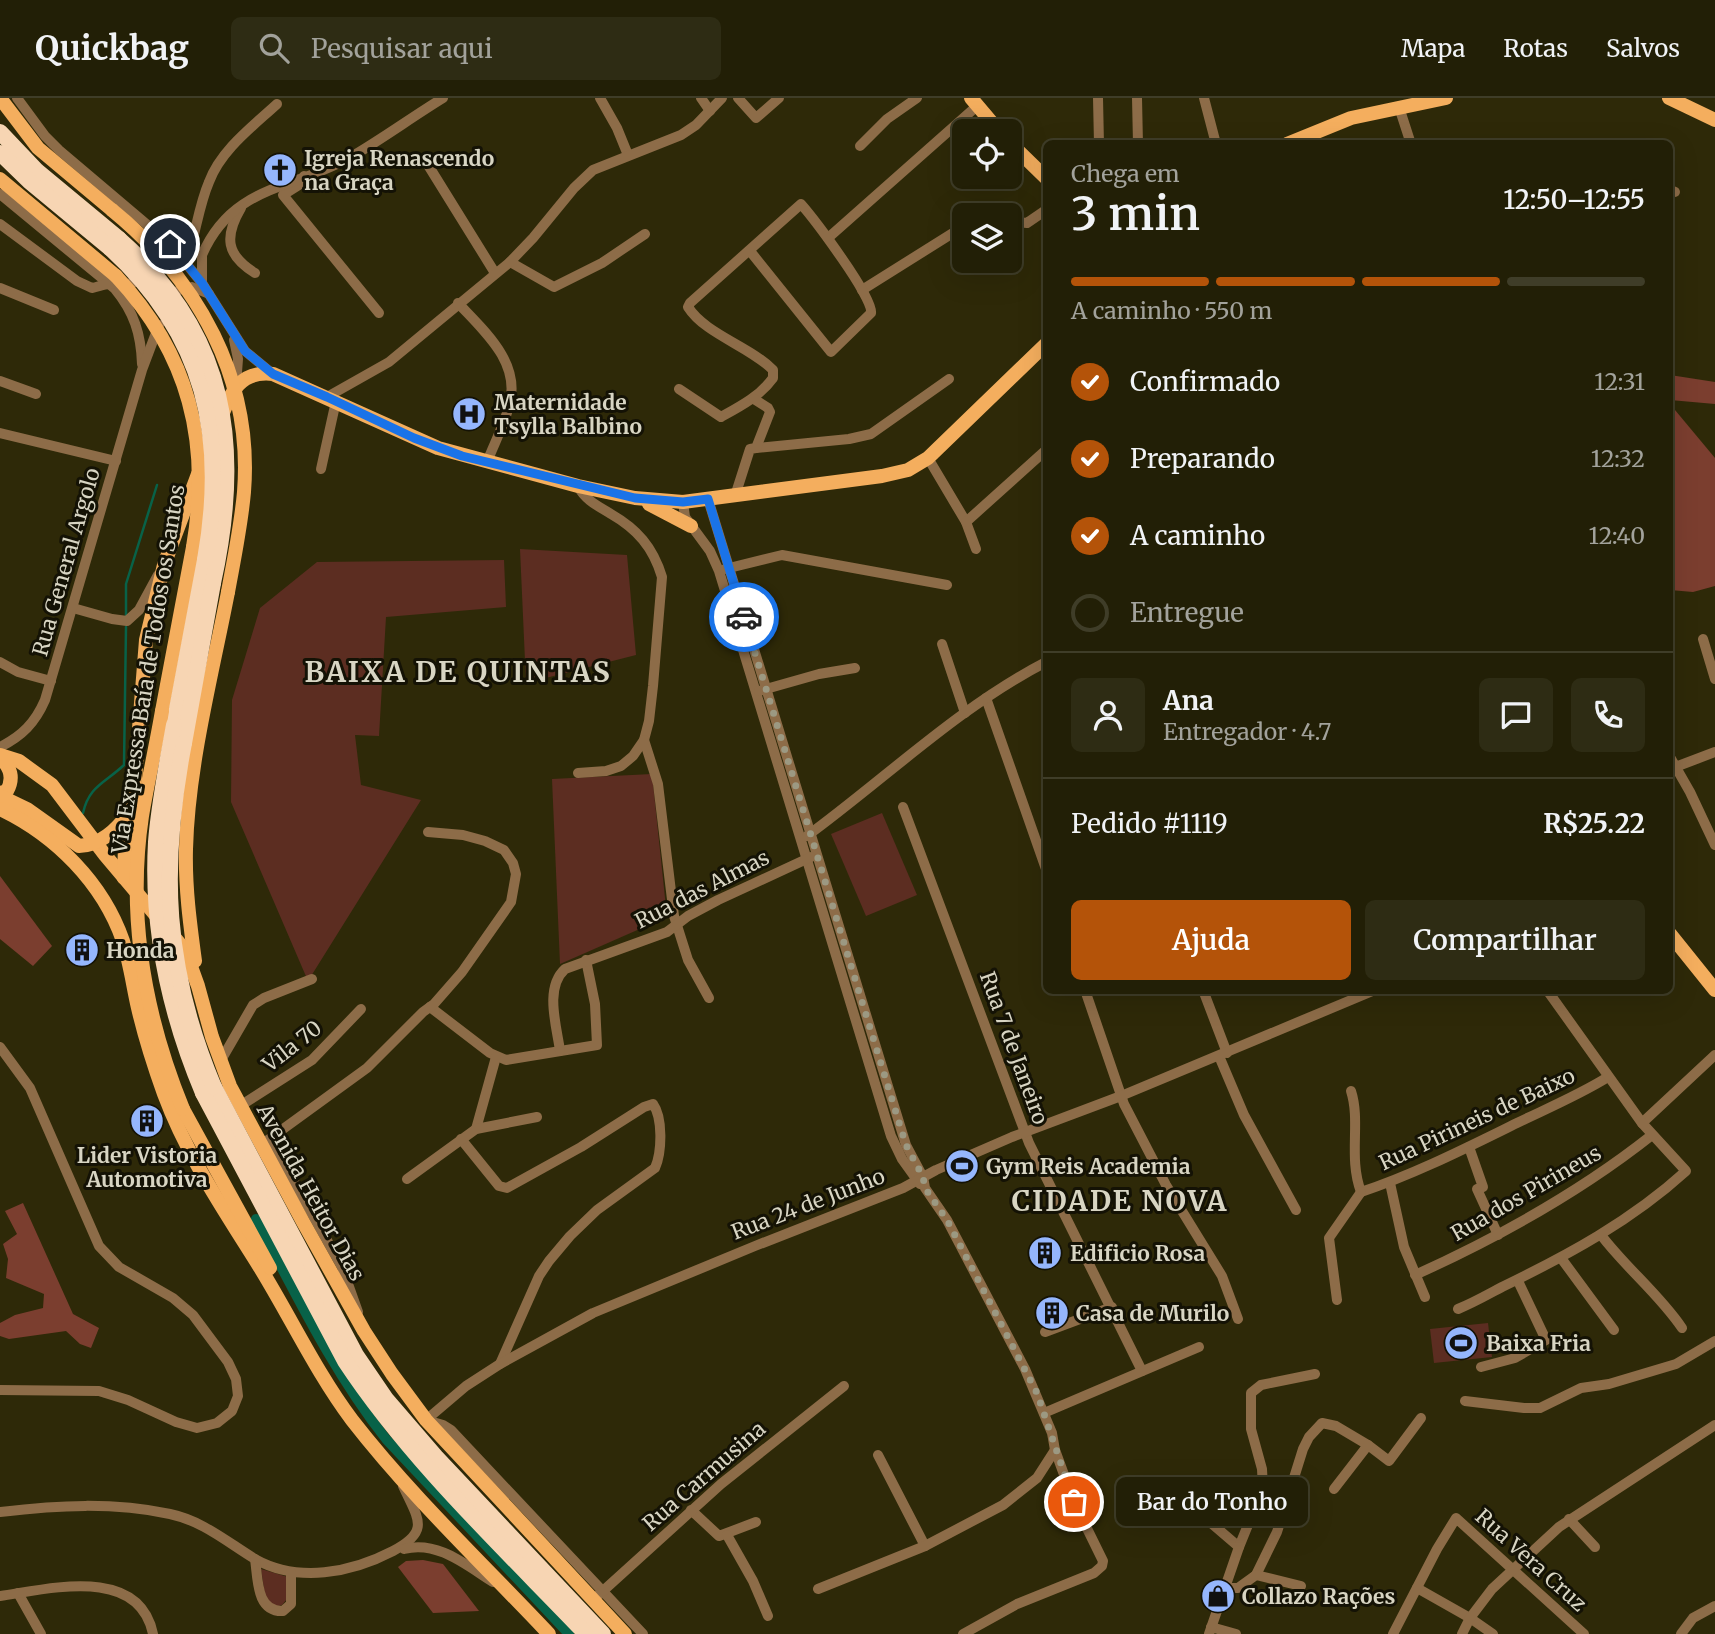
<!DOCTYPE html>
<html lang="pt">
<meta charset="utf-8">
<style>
:root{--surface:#221f06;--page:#2e2c14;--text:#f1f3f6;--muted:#a2a29b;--line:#3f3d28;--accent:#b45309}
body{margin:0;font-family:Merriweather,serif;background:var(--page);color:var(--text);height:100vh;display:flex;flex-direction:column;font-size:26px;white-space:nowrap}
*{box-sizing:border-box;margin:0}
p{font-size:23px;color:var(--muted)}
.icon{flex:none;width:38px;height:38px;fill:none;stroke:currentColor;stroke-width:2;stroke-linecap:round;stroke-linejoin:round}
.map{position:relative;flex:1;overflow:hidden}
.side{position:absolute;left:1043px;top:42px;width:630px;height:854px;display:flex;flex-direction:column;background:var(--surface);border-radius:10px;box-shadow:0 7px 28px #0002,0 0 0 2px var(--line)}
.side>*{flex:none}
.controls{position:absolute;left:952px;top:21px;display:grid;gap:14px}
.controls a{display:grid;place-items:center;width:70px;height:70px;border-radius:10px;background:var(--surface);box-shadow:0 7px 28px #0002,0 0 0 2px var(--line);font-size:35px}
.pin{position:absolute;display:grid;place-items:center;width:60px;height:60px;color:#fff;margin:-30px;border:4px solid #fff;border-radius:50%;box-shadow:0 2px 7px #0007}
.courier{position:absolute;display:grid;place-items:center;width:70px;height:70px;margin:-35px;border:5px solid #1a73e8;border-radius:50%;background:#fff;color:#222;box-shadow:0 2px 9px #0007}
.bubble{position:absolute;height:49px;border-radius:10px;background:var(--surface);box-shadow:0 7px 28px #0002,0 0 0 2px var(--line);font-size:23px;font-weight:600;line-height:49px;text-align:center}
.overview em{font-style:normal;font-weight:600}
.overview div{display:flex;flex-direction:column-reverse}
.overview{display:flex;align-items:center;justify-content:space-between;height:119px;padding:0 28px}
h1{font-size:46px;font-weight:600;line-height:52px}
.bar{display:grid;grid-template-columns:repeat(4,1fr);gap:10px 7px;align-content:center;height:84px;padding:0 28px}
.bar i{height:9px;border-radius:5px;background:var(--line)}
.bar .selected{background:var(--accent)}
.bar p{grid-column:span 4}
.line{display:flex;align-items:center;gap:18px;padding:0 28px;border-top:2px solid var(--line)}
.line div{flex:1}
.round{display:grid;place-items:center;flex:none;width:74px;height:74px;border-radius:10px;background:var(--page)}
ol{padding:0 28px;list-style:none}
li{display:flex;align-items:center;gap:21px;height:77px}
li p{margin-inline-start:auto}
li .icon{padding:7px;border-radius:50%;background:var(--accent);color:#fff;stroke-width:4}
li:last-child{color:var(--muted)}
li i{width:38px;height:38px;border:4px solid var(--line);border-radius:50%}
.button{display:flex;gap:14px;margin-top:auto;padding:14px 28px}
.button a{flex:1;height:80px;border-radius:10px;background:var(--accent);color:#fff;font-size:28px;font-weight:600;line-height:80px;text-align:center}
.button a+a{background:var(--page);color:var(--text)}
header{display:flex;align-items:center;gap:42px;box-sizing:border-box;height:98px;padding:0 35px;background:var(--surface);border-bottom:2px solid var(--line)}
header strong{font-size:33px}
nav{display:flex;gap:38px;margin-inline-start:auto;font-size:24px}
.search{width:490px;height:63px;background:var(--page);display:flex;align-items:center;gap:18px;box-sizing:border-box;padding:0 24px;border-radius:10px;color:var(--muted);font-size:26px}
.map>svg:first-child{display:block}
</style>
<header>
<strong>Quickbag</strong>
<div class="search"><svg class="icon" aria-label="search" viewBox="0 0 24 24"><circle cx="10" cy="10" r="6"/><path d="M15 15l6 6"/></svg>Pesquisar aqui</div>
<nav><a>Mapa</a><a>Rotas</a><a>Salvos</a></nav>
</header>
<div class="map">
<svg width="1715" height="1536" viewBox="0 0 1715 1536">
<rect width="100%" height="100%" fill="#2e2908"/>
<g fill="#5c2d21">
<polygon points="520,451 627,457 636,557 526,585"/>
<polygon points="504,462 506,509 386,519 379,638 355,637 361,687 421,702 308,883 231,704 232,602 260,510 317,464"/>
<polygon points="652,676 667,819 560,866 552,681"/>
<polygon points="882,715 917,797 866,818 831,736"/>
<polygon points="1488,1225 1492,1259 1434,1265 1430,1231"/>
<polygon points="261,1471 288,1479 287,1501 282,1507 274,1509 265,1498"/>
</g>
<g fill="#7b3e2f">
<polygon points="1670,277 1715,284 1715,306 1670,302"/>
<polygon points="1670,306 1715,360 1715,488 1693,494 1670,492"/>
<polygon points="0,778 52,848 33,868 0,841"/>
<polygon points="23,1105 73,1216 99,1230 91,1250 80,1246 66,1233 9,1241 0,1238 0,1225 15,1217 43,1210 44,1196 6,1180 8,1161 3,1146 17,1136 5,1113"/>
<polygon points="423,1462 443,1466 479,1513 433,1515 398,1469 406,1463"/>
</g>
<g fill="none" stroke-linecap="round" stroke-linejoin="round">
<g stroke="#086248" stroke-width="2.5">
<polyline points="126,518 126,486 157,387"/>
<path d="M 83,715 C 89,688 105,685 124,667 L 126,529"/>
</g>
<path stroke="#086248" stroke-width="10" d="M 256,1121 C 296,1196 333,1274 386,1341 L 569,1536"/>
<g stroke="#8d6c48" stroke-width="10">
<polyline points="17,0 45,38 59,52 170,146 202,185 245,253 273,276"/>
<polyline points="600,0 617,30 628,57"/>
<polyline points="701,0 710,13"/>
<polyline points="738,0 756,20 779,0"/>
<polyline points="1098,0 1099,46"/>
<polyline points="1137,0 1138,46"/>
<polyline points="1204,0 1216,46"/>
<polyline points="1399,9 1411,46"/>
<polyline points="860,48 887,21 917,0"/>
<polyline points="428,67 495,175"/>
<polyline points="304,78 302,85 283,97 379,215"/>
<polyline points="1670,92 1675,94"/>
<path d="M 0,96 L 115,191 C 134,214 141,236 142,266"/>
<path d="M 241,110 C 224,139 226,157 255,175"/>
<polyline points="996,117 1008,115 1017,124"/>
<polyline points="1017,124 1027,125 1046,112"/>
<path d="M 0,126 L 77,183 L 92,190 C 98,189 104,186 109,186 C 117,185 125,187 132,185 C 157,178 157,153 155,132"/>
<polyline points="161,134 182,143 202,157 202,184"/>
<polyline points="828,140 977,8"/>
<path d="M 191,148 C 197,127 200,105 209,84 C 221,52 252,29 277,6"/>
<path d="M 202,157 C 233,86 293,92 351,59 C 382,41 412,19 443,0"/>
<polyline points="510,164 554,189 602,165 645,136"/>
<polyline points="0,190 54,212"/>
<polyline points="179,192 192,189 209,196"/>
<polyline points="862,192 964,128"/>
<path d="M 458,205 C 484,233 522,265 509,308 C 504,327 494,346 487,364"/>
<polyline points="234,242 238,261 236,288"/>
<polyline points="0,283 36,296"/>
<path d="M 679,291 L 721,319 C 741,308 760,298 773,280 L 773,272 C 751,249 705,236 688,209 L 690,205 L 801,106 C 814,121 874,200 871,215 L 831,254 L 750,153"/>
<polyline points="327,299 389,264 510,164 533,140 574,90 593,72 681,37 696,27 722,0"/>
<polyline points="0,335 116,363"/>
<polyline points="756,350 849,341 871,336 949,281"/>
<polyline points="928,360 966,424 976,451"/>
<polyline points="321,371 336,303"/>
<path d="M 578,388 C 585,402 598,408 611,416 C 637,431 653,449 662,479 L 653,588 L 649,623 L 644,642 L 633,658 L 621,668 L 606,673 L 578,675"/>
<polyline points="735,398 750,351 756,350 770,314 768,310 754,301"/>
<polyline points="708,401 906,1047 923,1079 925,1090 947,1122 1025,1271 1052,1335 1055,1352 1074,1404 1103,1463 1102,1468 1094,1475 1017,1506 963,1536"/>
<polyline points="683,404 685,419 710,453 719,473 891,1038 902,1061 920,1086"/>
<polyline points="966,424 1046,352"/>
<polyline points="725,471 782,457 947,487"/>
<polyline points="73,510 112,521 127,523 139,512 158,477"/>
<polyline points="1703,541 1715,581"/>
<polyline points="942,546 965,615"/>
<polyline points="0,564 18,574 51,583"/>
<polyline points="759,593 819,576 855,570"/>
<polyline points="986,600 1046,771"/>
<polyline points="644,642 658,686 674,818 688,862 709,900"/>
<path d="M 0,649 C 22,638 35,625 45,602 L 142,272 L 159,227"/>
<polyline points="1670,659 1690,694 1715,747"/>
<polyline points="1670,671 1715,654"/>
<polyline points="903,709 1029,1045 1142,1273"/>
<path d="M 807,738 C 886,680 959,609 1046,564"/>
<polyline points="1085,892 1124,1006 1166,1087 1222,1178 1238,1221"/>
<polyline points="1203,892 1227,955"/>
<polyline points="430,909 490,955 506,962 597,947 595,906 586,862"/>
<polyline points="0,949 30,990 99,1148 119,1169 173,1200 193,1217 228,1264 236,1281 238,1298 232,1313 217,1325 197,1330 176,1324 128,1302 99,1293 0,1292"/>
<path d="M 560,953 C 557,929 544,890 565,871 L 667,834 L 688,818 L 718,802 L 811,759"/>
<polyline points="1219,958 1244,1017 1296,1112"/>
<polyline points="220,964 253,907 264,900 312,881"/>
<path d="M 1351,993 C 1361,1024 1348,1059 1361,1094"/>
<polyline points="240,1008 312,962 361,911"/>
<polyline points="1642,1025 1715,957"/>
<polyline points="476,1031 496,959"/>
<polyline points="270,1041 342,1169 358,1214"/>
<path d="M 461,1041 L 499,1088 L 507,1090 L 581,1049 L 644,1009 L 653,1006 C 663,1020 662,1054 655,1070 L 597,1112 L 570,1138 L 549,1163 L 539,1178 L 500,1266"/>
<polyline points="261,1047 367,970 423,914 434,906 462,874 511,804 516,776 513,765 504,752 485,743 463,737 428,734"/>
<polyline points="1469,1049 1483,1089 1477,1091 1498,1137"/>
<polyline points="407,1081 476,1031 537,1019"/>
<polyline points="1390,1085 1404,1149 1425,1199"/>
<path d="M 1361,1094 C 1415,1076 1466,1050 1517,1025 C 1548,1010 1579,997 1608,979"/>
<path d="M 1601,1137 C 1626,1170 1659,1196 1682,1230"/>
<polyline points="1561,1160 1614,1232"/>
<path d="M 1415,1177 C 1499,1139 1580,1094 1652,1037"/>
<polyline points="1337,1202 1329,1140 1361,1094"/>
<path d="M 1458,1211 C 1473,1205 1487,1197 1502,1189 C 1568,1157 1631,1123 1686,1073 L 1642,1025 L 1547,892"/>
<polyline points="1045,1234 1112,1209"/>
<polyline points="1481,1269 1515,1260 1546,1242 1518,1183"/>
<polyline points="1465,1303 1524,1310 1540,1310 1581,1290 1609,1286 1676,1266 1715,1243"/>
<polyline points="1044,1315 1199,1249"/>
<polyline points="426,1322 466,1288 500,1266 593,1215 755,1148 903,1090 936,1072 1012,1039 1121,998 1375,892"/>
<polyline points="426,1322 443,1327 451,1332 643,1536"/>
<polyline points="1368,1347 1389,1363 1421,1320"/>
<polyline points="878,1357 925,1448"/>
<polyline points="1206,1392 1203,1422 1211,1425 1239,1449"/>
<polyline points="691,1412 719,1438 756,1424"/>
<path d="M 0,1414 C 58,1407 113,1404 170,1416 C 203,1423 227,1444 255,1461 C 298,1485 351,1475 393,1453 C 431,1433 418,1421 403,1388"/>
<polyline points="1569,1421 1595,1449"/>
<polyline points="727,1437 753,1483 768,1518"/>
<path d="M 404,1451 C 437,1442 466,1467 493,1484"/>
<path d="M 255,1461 C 258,1481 256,1514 283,1513 L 291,1506 L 291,1474"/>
<polyline points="1256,1477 1277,1434 1303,1351 1309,1339 1322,1325 1336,1328 1368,1347 1334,1391"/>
<polyline points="1226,1490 1238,1490 1256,1477 1301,1488"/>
<polyline points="1417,1490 1470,1520 1493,1536"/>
<polyline points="818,1491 925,1448 1003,1407 1037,1380 1055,1352"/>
<polyline points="18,1495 41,1536"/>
<path d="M 0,1498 C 49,1491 139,1467 153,1536"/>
<polyline points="593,1502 721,1386 844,1288"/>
<polyline points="1211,1529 1236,1536"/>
<polyline points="1209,1536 1239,1449 1263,1390 1262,1371 1251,1331 1251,1295 1261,1287 1315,1276"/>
<polyline points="1393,1536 1437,1451 1456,1420 1584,1536"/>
<polyline points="1462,1536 1470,1520 1492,1491 1559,1429 1715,1327"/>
<polyline points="1681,1536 1693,1520 1715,1508"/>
</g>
<g stroke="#f4ae5e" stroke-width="14">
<polyline points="0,0 38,50 112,112"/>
<polyline points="971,0 999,33"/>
<polyline points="1669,0 1715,22"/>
<polyline points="1010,45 1046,80"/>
<polyline points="1287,46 1351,20 1446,0"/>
<polyline points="0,81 116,178"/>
<path d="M 220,322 C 231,295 239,272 273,276 L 438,350 L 578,388 L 635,400 L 683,404 L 882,378 L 908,372 L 928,360 L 1046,246"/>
<polyline points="649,406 691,428"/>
<polyline points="162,613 193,449"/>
<polyline points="0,657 19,663 52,687 105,757 185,852 198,888 212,939 230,988 303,1124 364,1233 392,1276 426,1322 625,1536"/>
<path d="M 0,660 C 11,669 14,680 7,693 L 0,695"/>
<path d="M 0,698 L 27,711 L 79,748 C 101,747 116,732 129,715"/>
<path d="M 0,711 C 55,737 103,785 123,843 C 130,865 133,888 138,910 C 145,940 154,968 164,996 C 187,1058 224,1112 259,1168 C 290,1218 316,1274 352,1322 C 411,1398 483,1466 549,1536"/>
<polyline points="124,780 125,748 135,681 146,542 164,467 198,376"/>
<polyline points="1670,836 1715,892"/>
<path d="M 195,863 C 190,826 185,789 186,751 C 188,668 212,577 228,494"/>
<polyline points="183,1011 270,1170"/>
</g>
<g stroke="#f7d5b3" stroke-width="16">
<polyline points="0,34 37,73 119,141"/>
<polyline points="0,55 29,83 110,150"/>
<polyline points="174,627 205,462"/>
<polyline points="184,645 213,485"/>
<polyline points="214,989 356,1257 386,1301 436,1359 603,1536"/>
<path d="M 203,995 L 345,1263 C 411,1363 503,1449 586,1536"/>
</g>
<g stroke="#f4ae5e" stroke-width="14">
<path d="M 112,112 C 198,182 253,281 244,394 C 241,428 234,461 228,494"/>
<path d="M 116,178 C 189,256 211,344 193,449"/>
<path d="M 162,613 C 156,648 148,683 142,718 C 127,819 145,918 183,1011"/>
</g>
<g stroke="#f7d5b3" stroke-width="16">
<path d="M 119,141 C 228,236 243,349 213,485"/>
<path d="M 110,150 C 205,237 227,338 205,462"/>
<path d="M 174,627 C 167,666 159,705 156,744 C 151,832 169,914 203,995"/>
<path d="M 184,645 C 160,770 164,871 214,989"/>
</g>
</g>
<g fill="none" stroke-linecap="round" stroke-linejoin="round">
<polyline stroke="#9c9982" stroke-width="7" stroke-dasharray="0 12.6" points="744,519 906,1047 923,1079 925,1090 947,1122 1037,1295 1074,1404"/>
<polyline stroke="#1a73e8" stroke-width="9" points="170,146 202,185 245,253 273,276 327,299 414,340 462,358 635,400 683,404 708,401 744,519"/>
</g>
<defs>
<g id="church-disc" transform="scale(1.75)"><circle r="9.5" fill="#95b6fd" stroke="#141205"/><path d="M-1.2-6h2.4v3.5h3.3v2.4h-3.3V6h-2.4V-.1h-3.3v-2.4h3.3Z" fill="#111"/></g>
<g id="hospital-disc" transform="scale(1.75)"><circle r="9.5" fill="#95b6fd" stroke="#141205"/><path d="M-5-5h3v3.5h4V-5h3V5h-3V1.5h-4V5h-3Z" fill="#111"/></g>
<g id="building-disc" transform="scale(1.75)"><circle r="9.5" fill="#95b6fd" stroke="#141205"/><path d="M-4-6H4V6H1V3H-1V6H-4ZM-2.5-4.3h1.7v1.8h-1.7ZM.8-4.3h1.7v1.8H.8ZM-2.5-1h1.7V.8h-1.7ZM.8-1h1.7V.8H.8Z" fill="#111"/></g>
<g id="stadium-disc" transform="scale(1.75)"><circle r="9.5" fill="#95b6fd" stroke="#141205"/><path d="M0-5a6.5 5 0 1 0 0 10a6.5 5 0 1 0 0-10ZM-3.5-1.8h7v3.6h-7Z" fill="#111"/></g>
<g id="shop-disc" transform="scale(1.75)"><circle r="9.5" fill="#95b6fd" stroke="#141205"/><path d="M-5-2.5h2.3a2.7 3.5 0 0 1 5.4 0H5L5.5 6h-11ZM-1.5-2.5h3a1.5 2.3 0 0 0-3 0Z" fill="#111"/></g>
</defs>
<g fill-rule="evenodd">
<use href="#church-disc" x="280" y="72"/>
<use href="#hospital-disc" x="469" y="316"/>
<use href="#building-disc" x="82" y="852"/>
<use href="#building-disc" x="147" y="1023"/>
<use href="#stadium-disc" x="962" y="1068"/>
<use href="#building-disc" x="1045" y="1155"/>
<use href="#building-disc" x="1052" y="1215"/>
<use href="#stadium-disc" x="1461" y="1245"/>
<use href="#shop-disc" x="1218" y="1498"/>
</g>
<g text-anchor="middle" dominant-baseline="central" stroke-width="6" stroke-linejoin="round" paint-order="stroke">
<g font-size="21" font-weight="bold" fill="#d8d5c3" stroke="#141205" text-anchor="start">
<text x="304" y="60">Igreja Renascendo<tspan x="304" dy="24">na Graça</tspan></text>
<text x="494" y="304">Maternidade<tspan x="494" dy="24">Tsylla Balbino</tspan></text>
<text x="106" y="852">Honda</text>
<text x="147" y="1057" text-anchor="middle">Lider Vistoria<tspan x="147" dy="24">Automotiva</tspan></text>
<text x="986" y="1068">Gym Reis Academia</text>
<text x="1070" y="1155">Edificio Rosa</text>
<text x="1076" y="1215">Casa de Murilo</text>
<text x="1486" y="1245">Baixa Fria</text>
<text x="1242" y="1498">Collazo Rações</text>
</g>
<g font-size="21" fill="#d8d5c3" stroke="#141205">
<text transform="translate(66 464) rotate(-74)">Rua General Argolo</text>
<text transform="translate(148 571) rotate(-81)">Via Expressa Baía de Todos os Santos</text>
<text transform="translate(702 791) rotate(-27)">Rua das Almas</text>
<text transform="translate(292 948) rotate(-38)">Vila 70</text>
<text transform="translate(1014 950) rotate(70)">Rua 7 de Janeiro</text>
<text transform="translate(1477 1021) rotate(-25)">Rua Pirineis de Baixo</text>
<text transform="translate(311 1094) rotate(61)">Avenida Heitor Dias</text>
<text transform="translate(1526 1095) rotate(-30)">Rua dos Pirineus</text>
<text transform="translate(808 1106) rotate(-21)">Rua 24 de Junho</text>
<text transform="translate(704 1378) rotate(-41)">Rua Carmusina</text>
<text transform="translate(1531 1462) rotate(42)">Rua Vera Cruz</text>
</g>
<g font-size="28" font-weight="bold" letter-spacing="2" fill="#d8d5c3" stroke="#141205">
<text x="458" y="574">BAIXA DE QUINTAS</text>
<text x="1120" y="1103">CIDADE NOVA</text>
</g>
</g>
</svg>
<div class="controls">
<a><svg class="icon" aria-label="locate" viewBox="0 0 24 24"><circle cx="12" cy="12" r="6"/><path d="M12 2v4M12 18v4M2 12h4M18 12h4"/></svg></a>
<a><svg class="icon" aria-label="layers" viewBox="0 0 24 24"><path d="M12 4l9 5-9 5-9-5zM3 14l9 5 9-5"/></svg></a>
</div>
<div class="pin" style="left:1074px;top:1404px;background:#ea580c"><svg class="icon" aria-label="bag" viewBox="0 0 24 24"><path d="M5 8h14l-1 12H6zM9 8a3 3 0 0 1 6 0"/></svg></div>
<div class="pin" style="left:170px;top:146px;background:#1f2937"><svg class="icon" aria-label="home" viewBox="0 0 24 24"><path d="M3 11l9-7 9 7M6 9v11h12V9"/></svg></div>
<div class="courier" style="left:744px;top:519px"><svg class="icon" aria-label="car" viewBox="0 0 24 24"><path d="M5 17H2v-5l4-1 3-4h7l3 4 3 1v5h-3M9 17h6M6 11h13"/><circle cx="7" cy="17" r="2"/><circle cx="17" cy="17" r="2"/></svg></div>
<div class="bubble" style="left:1116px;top:1379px;width:192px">Bar do Tonho</div>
<section class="side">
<div class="overview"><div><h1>3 min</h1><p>Chega em</p></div><em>12:50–12:55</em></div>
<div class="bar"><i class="selected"></i><i class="selected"></i><i class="selected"></i><i></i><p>A caminho · 550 m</p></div>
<ol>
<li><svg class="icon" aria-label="check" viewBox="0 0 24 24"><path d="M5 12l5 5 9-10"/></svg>Confirmado<p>12:31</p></li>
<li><svg class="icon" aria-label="check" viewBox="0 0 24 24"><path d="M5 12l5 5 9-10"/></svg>Preparando<p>12:32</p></li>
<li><svg class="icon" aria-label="check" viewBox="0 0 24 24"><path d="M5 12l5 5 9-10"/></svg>A caminho<p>12:40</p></li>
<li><i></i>Entregue</li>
</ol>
<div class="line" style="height:126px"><a class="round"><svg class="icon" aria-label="person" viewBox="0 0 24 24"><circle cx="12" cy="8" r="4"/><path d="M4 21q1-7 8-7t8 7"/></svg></a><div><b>Ana</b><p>Entregador · 4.7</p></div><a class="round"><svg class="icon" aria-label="chat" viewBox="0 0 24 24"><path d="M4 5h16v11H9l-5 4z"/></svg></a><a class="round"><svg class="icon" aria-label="phone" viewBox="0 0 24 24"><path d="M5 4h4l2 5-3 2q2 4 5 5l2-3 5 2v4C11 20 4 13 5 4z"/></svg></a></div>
<div class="line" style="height:91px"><div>Pedido #1119</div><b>R$25.22</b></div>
<div class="button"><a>Ajuda</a><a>Compartilhar</a></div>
</section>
</div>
